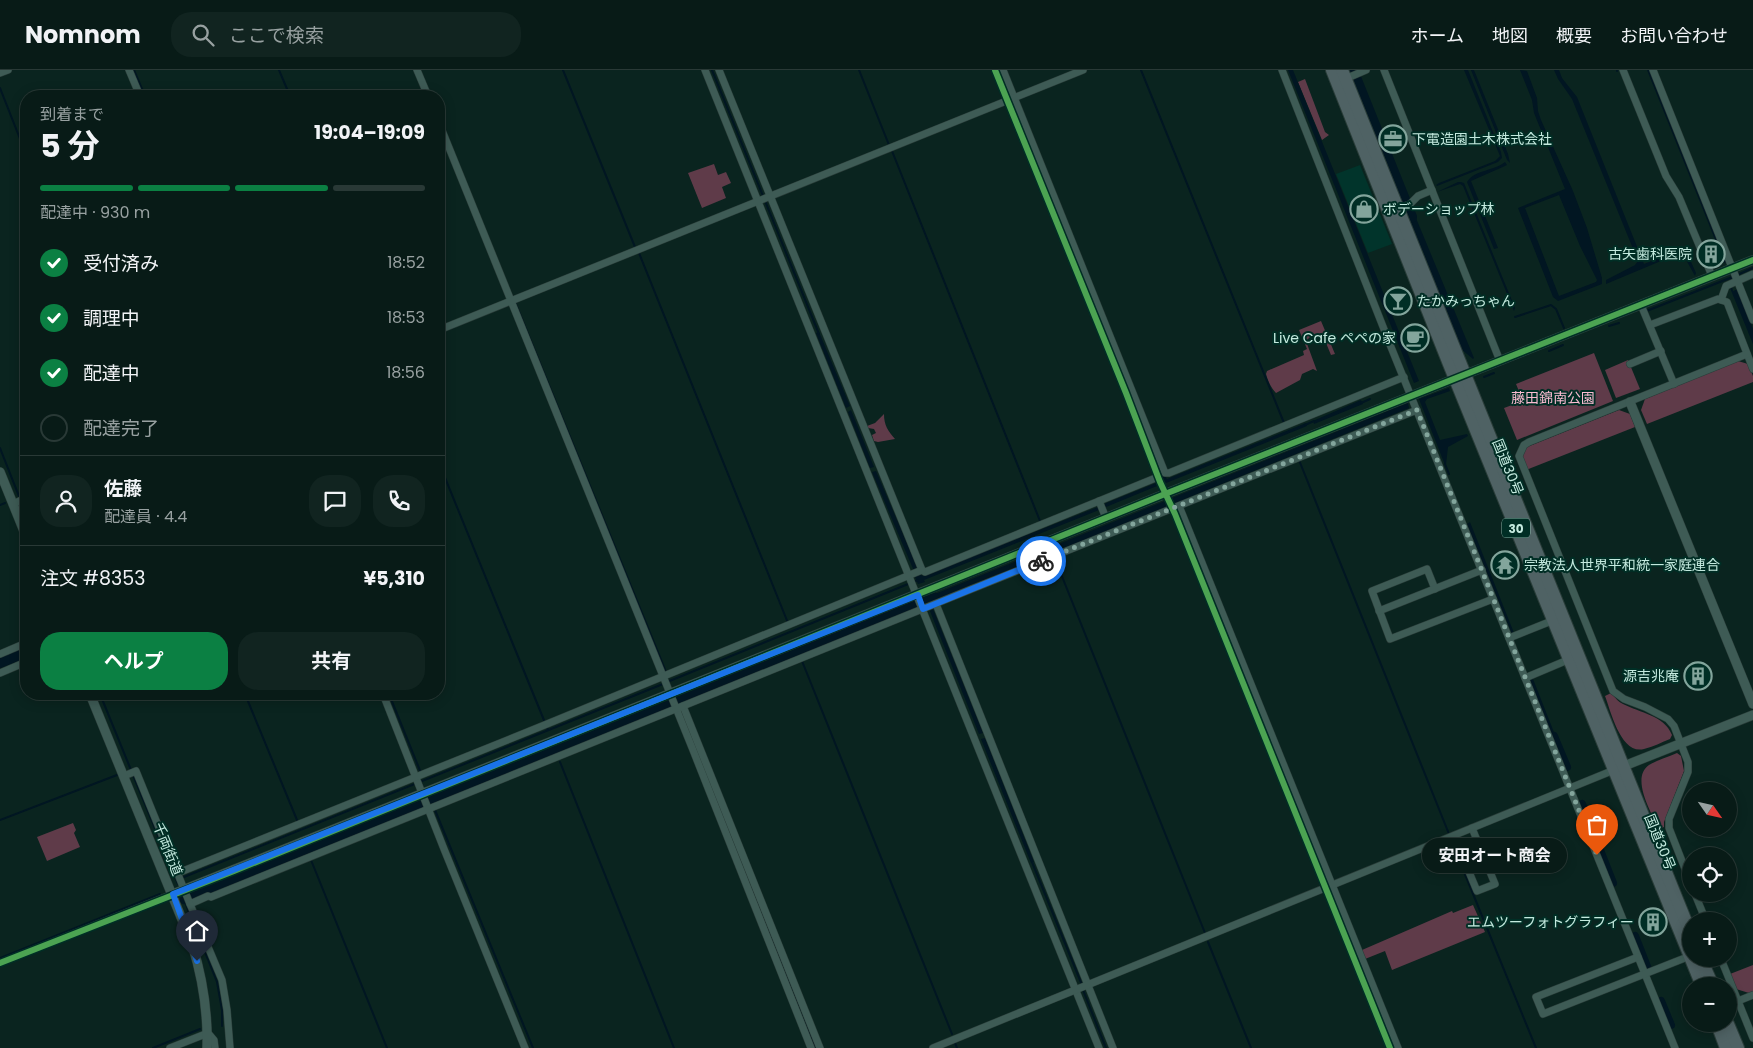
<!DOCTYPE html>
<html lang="ja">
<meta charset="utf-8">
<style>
:root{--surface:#081b17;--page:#112420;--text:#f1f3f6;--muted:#98a1a1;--line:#293936;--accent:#0b8043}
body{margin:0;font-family:Poppins,"Noto Sans JP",sans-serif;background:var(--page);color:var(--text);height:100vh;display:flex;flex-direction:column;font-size:19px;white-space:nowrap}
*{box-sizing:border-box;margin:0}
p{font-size:16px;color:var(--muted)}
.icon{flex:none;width:28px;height:28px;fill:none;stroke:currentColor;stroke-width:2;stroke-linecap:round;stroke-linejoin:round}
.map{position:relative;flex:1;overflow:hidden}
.panel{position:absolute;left:20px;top:20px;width:425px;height:610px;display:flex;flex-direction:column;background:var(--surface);border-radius:20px;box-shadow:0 2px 12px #0003,0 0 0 1px var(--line)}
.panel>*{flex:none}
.needle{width:32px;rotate:124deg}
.tools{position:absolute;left:1682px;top:712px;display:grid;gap:10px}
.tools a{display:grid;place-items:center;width:55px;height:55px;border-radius:50%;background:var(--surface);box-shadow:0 2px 12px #0003,0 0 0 1px var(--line);font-size:25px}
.pin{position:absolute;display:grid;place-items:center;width:42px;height:42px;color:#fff;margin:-51px -21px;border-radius:50% 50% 50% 0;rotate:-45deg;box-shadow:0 0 5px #0007}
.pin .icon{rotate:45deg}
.courier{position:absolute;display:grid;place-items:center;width:50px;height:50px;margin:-25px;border:4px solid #1a73e8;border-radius:50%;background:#fff;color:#222;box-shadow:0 1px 6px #0007}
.bubble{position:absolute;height:35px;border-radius:18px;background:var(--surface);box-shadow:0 2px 12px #0003,0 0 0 1px var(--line);font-size:16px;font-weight:700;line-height:35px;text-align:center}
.headline em{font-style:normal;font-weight:700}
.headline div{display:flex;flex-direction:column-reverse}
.headline{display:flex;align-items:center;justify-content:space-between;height:85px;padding:0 20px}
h1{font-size:32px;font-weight:700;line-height:38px}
.bar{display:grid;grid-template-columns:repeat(4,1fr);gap:8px 5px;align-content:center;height:60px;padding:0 20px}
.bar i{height:6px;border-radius:4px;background:var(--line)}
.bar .selected{background:var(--accent)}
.bar p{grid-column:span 4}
.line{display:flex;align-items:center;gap:12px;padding:0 20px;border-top:1px solid var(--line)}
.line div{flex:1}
.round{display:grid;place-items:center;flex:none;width:52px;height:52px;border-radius:20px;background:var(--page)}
ol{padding:0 20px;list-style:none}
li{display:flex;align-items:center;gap:15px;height:55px}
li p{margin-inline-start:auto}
li .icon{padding:5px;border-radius:50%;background:var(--accent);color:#fff;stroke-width:4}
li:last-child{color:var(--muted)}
li i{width:28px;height:28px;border:2px solid var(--line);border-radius:50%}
.primary-button{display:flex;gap:10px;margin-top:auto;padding:10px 20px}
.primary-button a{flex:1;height:58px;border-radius:20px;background:var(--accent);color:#fff;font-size:20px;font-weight:700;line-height:58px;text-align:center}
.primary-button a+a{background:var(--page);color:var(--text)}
header{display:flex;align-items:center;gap:30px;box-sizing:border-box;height:70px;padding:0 25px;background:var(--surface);border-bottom:1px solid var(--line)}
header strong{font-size:24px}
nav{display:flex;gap:28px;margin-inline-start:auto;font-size:18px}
.search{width:350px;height:45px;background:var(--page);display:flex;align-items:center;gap:12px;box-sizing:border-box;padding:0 18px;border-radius:20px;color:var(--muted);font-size:19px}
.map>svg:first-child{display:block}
</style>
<header>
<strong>Nomnom</strong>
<div class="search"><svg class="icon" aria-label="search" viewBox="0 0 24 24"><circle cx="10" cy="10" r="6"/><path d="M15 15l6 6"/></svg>ここで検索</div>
<nav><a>ホーム</a><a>地図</a><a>概要</a><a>お問い合わせ</a></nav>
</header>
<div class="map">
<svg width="1753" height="978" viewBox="0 0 1753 978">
<rect width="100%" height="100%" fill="#0a241f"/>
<polygon fill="#01342b" points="1360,95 1392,174 1368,183 1336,104"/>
<g fill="#5f3b49">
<polygon points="1305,9 1325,62 1329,65 1322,70 1298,12"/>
<polygon points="714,94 718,105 726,102 731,113 722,117 726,128 702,138 688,103"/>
<path d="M 1321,251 L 1335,284 L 1331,285 L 1326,273 L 1320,264 L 1310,267 L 1306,271 L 1317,301 L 1313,299 L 1302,304 L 1300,310 L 1276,323 C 1271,318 1268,311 1266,304 L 1267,301 L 1304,285 L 1303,281 L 1307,279 L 1299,260 Z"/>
<polygon points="1594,283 1613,331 1517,370 1504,338 1523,331 1516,314"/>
<polygon points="1628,290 1640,319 1616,328 1605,300"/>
<polygon points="1738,291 1748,294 1753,306 1753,312 1647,354 1641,340 1645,329"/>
<polygon points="1619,340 1630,344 1635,357 1526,400 1521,387 1527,377"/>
<path d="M 884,344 C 884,355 888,361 895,369 L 878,372 L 874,371 L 872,365 L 876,363 L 874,359 L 868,358 L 867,356 L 875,353 Z"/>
<path d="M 1611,623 C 1615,627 1618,632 1623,634 C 1640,643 1664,645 1672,665 L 1670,669 C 1662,672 1653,677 1644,679 C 1621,685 1611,642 1605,626 Z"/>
<path d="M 1677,683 L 1681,686 L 1684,701 L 1664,752 L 1664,757 L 1659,759 C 1652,744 1630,708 1649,695 C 1657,690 1668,687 1677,683 Z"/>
<polygon points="73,753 76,760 74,763 80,777 47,791 37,767"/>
<polygon points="1473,835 1485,862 1392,900 1385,881 1365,889 1362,880 1452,841 1453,843"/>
<polygon points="1753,895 1753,922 1749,923 1736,919 1730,904"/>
</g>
<g fill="#011622" fill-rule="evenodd">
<polygon points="1288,0 1293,0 1406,279 1419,311 1414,313"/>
<polygon points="1464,0 1468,0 1501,82 1502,88 1498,92 1437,116 1436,115 1439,113 1495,91 1500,86"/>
<polygon points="1471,0 1474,0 1508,84 1510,93 1507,90"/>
<path d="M 1520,0 L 1527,1 L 1537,28 L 1538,41 L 1541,50 L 1573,121 L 1587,158 L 1602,208 L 1602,214 L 1558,231 L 1553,227 L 1518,138 L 1565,119 L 1534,43 L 1532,30 ZM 1559,125 L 1580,176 L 1597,210 L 1596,212 L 1559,226 L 1525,138 Z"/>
<polygon points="1554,0 1559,0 1562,8 1577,27 1644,194 1679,180 1688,185 1696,203 1695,206 1684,186 1680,183 1606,214 1606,210 1635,195 1638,191 1572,29 1558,9"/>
<path d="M 1505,92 L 1507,95 L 1505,96 L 1471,111 L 1498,178 L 1494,179 L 1467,112 C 1474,100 1494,101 1505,92 Z"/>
<polygon points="1458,112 1461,112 1464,113 1515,238 1514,241 1463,116 1460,114 1437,122"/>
<polygon points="1411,136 1474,288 1473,289 1461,279 1404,139"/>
<polygon points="1732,206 1733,208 1647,242 1646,240"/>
<polygon points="1732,217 1733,221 1738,219 1753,259 1753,274 1730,218"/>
<polygon points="819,262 850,336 846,338 816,263"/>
<polygon points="1449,318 1450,321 1427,329 1425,332 1440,370 1467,364 1468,366 1448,377 1446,395 1445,395 1419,329"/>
<polygon points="1361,330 1363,334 1314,354 1313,351"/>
<polygon points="1408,333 1409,338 1175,433 1172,428"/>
<polygon points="851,340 874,397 870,398 848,342"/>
<polygon points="1306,353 1307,356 1166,413 1162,406 1164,405 1167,409"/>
<polygon points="876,401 918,499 914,501 872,402"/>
<polygon points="1156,413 1157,416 1106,437 1104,434"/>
<polygon points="1165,431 1167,435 1166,437 927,534 925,529 925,528"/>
<polygon points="1098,437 1099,440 924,510 925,512 918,514 915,507 919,504 923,506"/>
<polygon points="1470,452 1514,563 1512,564 1467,454"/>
<polygon points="933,539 983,663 979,664 930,541"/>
<polygon points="1533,609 1559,675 1556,676 1530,610"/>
<polygon points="985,668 1034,792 1031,793 981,669"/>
</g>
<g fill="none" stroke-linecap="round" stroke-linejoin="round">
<g stroke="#011622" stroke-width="2">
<polyline points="134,0 145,26"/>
<polyline points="279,0 290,26"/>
<polyline points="563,0 635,177"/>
<polyline points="712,0 819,264"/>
<polyline points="859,0 889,75"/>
<polyline points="999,0 1003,11"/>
<polyline points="1141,0 1284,353"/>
<polyline points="1617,0 1617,1"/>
<polyline points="1648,0 1725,192"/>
<polyline points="0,18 26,84"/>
<polyline points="1012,34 1059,150"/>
<polyline points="439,44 442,51"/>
<polyline points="892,81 1040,451"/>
<polyline points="639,183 788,553"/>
<polyline points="1737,205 1753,198"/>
<polyline points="515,232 666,602"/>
<polyline points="1515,247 1551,235 1556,239 1564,258"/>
<polyline points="1609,256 1619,253"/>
<polyline points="1549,281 1563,275"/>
<polyline points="1484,307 1494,303"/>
<polyline points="1361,333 1370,329"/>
<polyline points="1305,355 1314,351"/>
<polyline points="0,378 26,444"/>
<polyline points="1299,390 1449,764"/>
<polyline points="439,393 548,660"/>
<polyline points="1445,394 1449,404"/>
<polyline points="0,435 5,433"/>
<polyline points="1055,489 1205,863"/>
<polyline points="799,582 800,585"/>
<polyline points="802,591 952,964"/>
<polyline points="667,612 918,510"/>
<polyline points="100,624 131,700"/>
<polyline points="245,624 297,750"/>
<polyline points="389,624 421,703"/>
<polyline points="678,631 679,634"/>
<polyline points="555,680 556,683"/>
<polyline points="560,692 674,978"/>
<polyline points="133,705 178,814"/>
<polyline points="431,730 433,734"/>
<polyline points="435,740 533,978"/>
<polyline points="0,750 117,705"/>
<polyline points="1451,770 1536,978"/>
<polyline points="307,781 308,784"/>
<polyline points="311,790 387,978"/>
<polyline points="1032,792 1082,915"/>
<polyline points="743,794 816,978"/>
<polyline points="184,807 663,614"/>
<polyline points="184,830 217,912 222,940 222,956"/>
<polyline points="1208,872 1251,978"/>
<polyline points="0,888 160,824"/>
<polyline points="1083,920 1106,978"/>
<polyline points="955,973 957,978"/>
<polyline points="153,978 200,959"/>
</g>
<g stroke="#011622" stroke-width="8">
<polyline points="1554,666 1567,697"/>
<polyline points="1582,734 1591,758"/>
<polyline points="1600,780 1613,813"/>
<polyline points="184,830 935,527"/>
<polyline points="1635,866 1648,899"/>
<polyline points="1661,931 1671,955"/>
</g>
<g stroke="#011622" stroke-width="12">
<polyline points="1352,0 1411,147"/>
<polyline points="0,592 26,582"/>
</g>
<g stroke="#2a3d39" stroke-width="8">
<g id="minor">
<polyline points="129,0 140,26"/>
<polyline points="417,0 428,26"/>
<polyline points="705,0 1099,978"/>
<polyline points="719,0 922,500 925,502 1158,407"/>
<polyline points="995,0 1126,323 1160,412 1175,444 1390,978"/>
<polyline points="1003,0 1165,403 1169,403 1404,307"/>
<polyline points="1282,0 1391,277 1675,978"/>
<polyline points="1384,0 1500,291"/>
<polyline points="1623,0 1666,106 1679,127 1712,206"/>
<polyline points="1653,0 1753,250"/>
<polyline points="0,3 8,0"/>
<polyline points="1345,9 1366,0"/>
<polyline points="439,53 693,680 811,978"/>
<polyline points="1397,139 1410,134 1418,126 1432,120"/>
<polyline points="1721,230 1726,216 1753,204"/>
<polyline points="1641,235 1674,314"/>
<polyline points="1650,255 1718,229 1727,232 1753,299"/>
<polyline points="439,260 1083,0"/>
<polyline points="1630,294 1661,281"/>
<polyline points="1099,431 1106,448"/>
<polyline points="13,434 26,428"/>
<polyline points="1179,436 1398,978"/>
<polyline points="1435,519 1427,499 1372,521 1390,569 1493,529"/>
<polyline points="936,534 1113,978"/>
<polyline points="1379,541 1482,500"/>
<polyline points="1509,568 1554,550"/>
<polyline points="0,584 26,573"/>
<polyline points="0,603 26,592"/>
<polyline points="1525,608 1570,589"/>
<polyline points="383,624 444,779 525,978"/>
<polyline points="683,636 820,978"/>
<path d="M 124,706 L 136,701 L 190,834 L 208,826 L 211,827 C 614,666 1014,500 1417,340"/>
<polyline points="1454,766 1477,821 1495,814 1472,758"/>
<polyline points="178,803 547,654 922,500"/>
<polyline points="1691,814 1669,758 1669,749 1688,702 1688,692 1674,656 1668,649 1645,637 1624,629 1613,621 1519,386 1524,375 1529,372 1747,284"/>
<polyline points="1695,824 1706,851"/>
<polyline points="190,834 222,910 227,940 230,978"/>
<polyline points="1638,887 1536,927 1543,944 1690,886"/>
<polyline points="1721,889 1753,968"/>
<polyline points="0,893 173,824"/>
<polyline points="1738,931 1753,925"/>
<polyline points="170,978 208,963 214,970 215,978"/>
<polyline points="933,978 1614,700"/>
</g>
</g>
<g stroke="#2a3d39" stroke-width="10">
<g id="tertiary">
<polyline points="1630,332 1753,634"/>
<polyline points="0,402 26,466"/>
<path d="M 90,624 L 192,874 C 203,909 208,942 207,978"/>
<polyline points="1619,698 1753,645"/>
<polyline points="173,824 1165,424 1753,190"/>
</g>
</g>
<g stroke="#2a3d39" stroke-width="14">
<g id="trunk">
<polyline points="1332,0 1449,294 1702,916"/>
<polyline points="1342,0 1691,864"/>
<polyline points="1701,889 1713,916"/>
<polyline points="1717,954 1726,978"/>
<polyline points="1728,954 1738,978"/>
</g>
</g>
<use href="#minor" stroke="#3e5b55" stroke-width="7"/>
<use href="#tertiary" stroke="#3e5b55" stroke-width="9"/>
<use href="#trunk" stroke="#4f6264" stroke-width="12"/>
<g stroke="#002e25" stroke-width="9">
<g id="cycleway">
<polyline points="995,0 1126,323 1160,412 1175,444 1390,978"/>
<polyline points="0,893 234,801 1165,424 1753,190"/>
</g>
</g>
<use href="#cycleway" stroke="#4ca352" stroke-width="6"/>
</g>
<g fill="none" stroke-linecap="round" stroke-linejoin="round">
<polyline stroke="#83a59c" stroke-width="5" stroke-dasharray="0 9" points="1041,491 1417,340 1597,785"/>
<polyline stroke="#1a73e8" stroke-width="6" points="197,891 173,824 918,525 923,539 1041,491"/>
</g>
<defs>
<g id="office-ring" transform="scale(1.4375)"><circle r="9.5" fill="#002e25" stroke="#83a59c" stroke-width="1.5"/><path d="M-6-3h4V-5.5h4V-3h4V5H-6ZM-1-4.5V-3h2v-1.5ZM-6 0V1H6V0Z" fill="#83a59c"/></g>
<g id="shop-ring" transform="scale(1.4375)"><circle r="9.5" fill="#002e25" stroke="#83a59c" stroke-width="1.5"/><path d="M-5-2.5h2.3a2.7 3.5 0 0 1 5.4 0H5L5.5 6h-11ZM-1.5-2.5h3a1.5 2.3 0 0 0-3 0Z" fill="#83a59c"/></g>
<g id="building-ring" transform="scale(1.4375)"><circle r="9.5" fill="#002e25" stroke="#83a59c" stroke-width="1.5"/><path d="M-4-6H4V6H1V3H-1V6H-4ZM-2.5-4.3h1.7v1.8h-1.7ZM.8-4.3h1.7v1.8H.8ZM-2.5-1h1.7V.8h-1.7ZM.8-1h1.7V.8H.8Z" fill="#83a59c"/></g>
<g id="bar-ring" transform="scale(1.4375)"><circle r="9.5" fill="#002e25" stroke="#83a59c" stroke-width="1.5"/><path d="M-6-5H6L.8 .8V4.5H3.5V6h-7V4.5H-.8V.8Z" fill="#83a59c"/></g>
<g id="cafe-ring" transform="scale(1.4375)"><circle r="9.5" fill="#002e25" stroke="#83a59c" stroke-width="1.5"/><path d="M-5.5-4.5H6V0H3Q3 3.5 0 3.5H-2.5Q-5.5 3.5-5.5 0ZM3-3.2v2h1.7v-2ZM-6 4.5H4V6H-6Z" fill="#83a59c"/></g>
<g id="temple-ring" transform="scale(1.4375)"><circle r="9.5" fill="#002e25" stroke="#83a59c" stroke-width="1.5"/><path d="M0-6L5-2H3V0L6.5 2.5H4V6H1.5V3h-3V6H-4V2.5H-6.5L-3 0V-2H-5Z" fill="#83a59c"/></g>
</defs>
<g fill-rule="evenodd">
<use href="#office-ring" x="1393" y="69"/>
<use href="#shop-ring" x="1364" y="139"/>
<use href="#building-ring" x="1711" y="184"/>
<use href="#bar-ring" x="1398" y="231"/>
<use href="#cafe-ring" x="1415" y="268"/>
<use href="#temple-ring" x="1505" y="495"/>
<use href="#building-ring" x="1698" y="606"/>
<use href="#building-ring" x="1653" y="852"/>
</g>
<g text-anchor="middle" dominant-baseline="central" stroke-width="4" stroke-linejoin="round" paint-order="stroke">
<rect fill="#002e25" stroke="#89b2a7" stroke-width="1" x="1502" y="448.5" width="28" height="19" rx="4"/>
<g font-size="12" font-weight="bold" fill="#c4eadf">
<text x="1516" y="458">30</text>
</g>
<g font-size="14" fill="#c4eadf" stroke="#002e25" text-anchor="start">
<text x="1412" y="69">下電造園土木株式会社</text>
<text x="1383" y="139">ボデーショップ林</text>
<text x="1692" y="184" text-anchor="end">古矢歯科医院</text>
<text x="1417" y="231">たかみっちゃん</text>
<text x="1396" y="268" text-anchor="end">Live Cafe ペペの家</text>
<text x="1524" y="495">宗教法人世界平和統一家庭連合</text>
<text x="1679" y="606" text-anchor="end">源吉兆庵</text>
<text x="1634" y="852" text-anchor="end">エムツーフォトグラフィー</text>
</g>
<g font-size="14" fill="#fabbd1" stroke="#002e25">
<text x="1553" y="328">藤田錦南公園</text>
</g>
<g font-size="14" fill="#c4eadf" stroke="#002e25">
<text transform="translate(1508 397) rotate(68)">国道30号</text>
<text transform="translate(1660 772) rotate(68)">国道30号</text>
<text transform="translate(168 779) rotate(68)">千両街道</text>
</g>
</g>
</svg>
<div class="tools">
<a><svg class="needle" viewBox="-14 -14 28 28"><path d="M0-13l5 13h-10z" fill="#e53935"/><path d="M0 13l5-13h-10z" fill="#98a1a1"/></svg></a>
<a><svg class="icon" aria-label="locate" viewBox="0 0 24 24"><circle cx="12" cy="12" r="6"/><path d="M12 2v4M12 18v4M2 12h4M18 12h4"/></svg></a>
<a>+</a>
<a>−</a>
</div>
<div class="pin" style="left:1597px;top:785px;background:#ea580c"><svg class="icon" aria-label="bag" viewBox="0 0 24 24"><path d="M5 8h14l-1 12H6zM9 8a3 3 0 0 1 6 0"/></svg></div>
<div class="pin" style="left:197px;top:891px;background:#1f2937"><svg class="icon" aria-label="home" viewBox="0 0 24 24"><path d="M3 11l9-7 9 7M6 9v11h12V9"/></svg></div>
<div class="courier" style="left:1041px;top:491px"><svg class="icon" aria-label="bike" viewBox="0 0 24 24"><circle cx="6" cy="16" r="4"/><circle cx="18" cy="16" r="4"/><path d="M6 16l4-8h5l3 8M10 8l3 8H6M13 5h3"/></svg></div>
<div class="bubble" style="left:1422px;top:768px;width:145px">安田オート商会</div>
<section class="panel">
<div class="headline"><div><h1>5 分</h1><p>到着まで</p></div><em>19:04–19:09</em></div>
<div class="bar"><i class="selected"></i><i class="selected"></i><i class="selected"></i><i></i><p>配達中 · 930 m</p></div>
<ol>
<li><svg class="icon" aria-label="check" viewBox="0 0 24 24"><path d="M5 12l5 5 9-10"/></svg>受付済み<p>18:52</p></li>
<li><svg class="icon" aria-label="check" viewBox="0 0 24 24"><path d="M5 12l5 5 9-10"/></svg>調理中<p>18:53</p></li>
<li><svg class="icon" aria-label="check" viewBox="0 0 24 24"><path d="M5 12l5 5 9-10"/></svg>配達中<p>18:56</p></li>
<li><i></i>配達完了</li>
</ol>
<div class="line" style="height:90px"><a class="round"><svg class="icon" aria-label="person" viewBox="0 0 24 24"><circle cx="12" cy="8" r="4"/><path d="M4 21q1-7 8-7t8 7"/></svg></a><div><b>佐藤</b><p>配達員 · 4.4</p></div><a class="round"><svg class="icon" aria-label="chat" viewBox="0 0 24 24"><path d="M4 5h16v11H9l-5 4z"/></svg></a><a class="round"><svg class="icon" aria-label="phone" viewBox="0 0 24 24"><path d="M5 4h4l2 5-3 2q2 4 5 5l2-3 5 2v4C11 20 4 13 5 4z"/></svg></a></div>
<div class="line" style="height:65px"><div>注文 #8353</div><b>¥5,310</b></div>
<div class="primary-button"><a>ヘルプ</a><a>共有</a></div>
</section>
</div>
